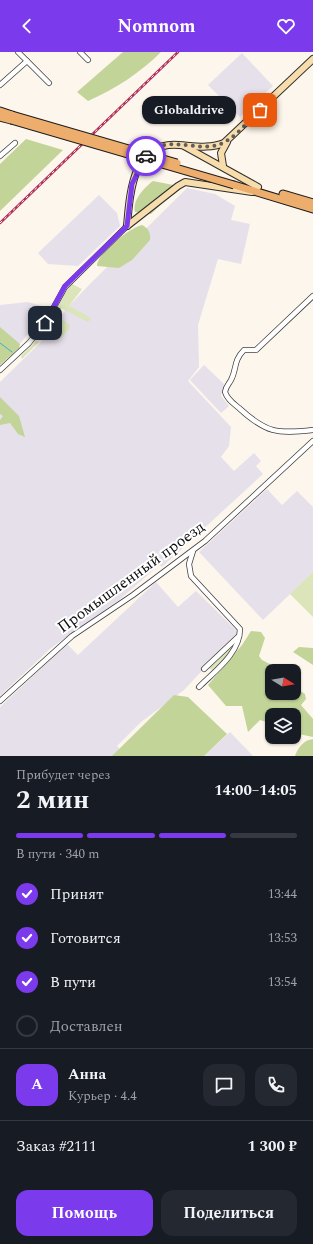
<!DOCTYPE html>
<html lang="ru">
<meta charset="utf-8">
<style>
:root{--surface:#171b24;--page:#242831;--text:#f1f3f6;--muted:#9ea1a6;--line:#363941;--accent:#7c3aed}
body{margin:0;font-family:Spectral,serif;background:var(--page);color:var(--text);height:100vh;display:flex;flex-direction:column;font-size:15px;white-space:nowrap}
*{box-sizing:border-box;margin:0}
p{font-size:13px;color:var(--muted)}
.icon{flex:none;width:22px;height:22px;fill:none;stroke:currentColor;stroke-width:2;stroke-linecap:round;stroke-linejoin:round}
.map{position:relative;height:704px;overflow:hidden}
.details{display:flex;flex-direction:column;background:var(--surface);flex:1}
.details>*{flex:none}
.needle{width:26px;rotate:101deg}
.fabs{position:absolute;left:265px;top:612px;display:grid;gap:8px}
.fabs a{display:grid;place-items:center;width:36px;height:36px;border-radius:8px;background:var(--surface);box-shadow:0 1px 3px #0004;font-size:20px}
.pin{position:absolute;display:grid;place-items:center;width:34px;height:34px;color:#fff;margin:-17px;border-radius:8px;box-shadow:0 2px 6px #0006}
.courier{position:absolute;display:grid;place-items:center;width:40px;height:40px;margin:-20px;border:3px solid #7c3aed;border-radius:50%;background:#fff;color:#222;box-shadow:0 1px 5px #0007}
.bubble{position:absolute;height:28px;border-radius:12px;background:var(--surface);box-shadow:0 1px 3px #0004;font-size:13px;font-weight:700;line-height:28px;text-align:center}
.head em{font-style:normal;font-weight:700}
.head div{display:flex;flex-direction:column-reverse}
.head{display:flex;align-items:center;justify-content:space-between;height:68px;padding:0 16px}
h1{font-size:26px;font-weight:700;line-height:30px}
.bar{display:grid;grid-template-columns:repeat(4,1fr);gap:6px 4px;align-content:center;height:48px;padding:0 16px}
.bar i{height:5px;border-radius:3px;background:var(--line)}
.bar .current{background:var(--accent)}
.bar p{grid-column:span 4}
.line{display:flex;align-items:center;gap:10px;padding:0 16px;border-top:1px solid var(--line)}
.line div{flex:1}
.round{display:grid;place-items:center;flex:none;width:42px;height:42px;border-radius:12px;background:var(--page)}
ol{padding:0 16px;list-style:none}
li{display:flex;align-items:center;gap:12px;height:44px}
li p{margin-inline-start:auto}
li .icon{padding:4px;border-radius:50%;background:var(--accent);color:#fff;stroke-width:4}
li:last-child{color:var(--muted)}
li i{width:22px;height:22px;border:2px solid var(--line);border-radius:50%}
.action{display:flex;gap:8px;margin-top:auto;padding:8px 16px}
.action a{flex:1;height:46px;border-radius:12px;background:var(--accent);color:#fff;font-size:16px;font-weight:700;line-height:46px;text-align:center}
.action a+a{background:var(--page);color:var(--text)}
header{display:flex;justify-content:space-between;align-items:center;height:52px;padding:0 16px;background:var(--accent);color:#fff;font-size:18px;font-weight:700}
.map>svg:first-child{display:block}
</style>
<header><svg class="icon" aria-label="back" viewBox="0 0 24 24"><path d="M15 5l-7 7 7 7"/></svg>Nomnom<svg class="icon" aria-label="heart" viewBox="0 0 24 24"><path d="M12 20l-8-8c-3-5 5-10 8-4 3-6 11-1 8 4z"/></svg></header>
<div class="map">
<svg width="313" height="704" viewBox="0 0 313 704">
<rect width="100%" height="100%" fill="#fdf6ec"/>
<g fill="#e6e0ea">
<polygon points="242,1 273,34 240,65 208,33"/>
<polygon points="187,136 215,142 235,154 231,168 250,172 241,212 218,207 198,273 199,315 188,329 231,375 229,394 221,405 234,419 254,401 261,409 256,414 263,422 162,515 159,513 119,548 51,596 0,644 0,330 49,282 66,257 89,233"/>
<polygon points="99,143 117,161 120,174 78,214 48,212 38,201"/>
<polygon points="28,250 46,255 41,266 18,294 0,279 0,253"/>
<polygon points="204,313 224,332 221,344 229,354 221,361 190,328"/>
<polygon points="267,437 282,453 297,439 313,455 313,520 263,568 199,500"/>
<polygon points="156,530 178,555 196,539 238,580 184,638 141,670 117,694 127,704 0,704 0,655 67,592 78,603"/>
<polygon points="230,680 253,704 204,704"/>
</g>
<g fill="#dbe5b9">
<polygon points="72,232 82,237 69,254 91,266 88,270 61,256 60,258 56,256 58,250"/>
<polygon points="56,263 70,273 70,276 60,287 57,287 50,280 42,287 40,284"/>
<polygon points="36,289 39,290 22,307 21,304"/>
<polygon points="313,520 313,565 290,542"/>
<polygon points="233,594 227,604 212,618 209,616"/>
</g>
<g fill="#c3d499">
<path d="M 123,0 L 161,0 C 140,21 115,37 88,49 L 77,40 Z"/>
<polygon points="26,87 63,98 0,159 0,112"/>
<path d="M 153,129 L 173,133 L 174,140 L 151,162 L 135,160 C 132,148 144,136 153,129 Z"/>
<path d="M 142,173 C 148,176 151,181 150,188 L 132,208 L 119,216 L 97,214 C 96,202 131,175 142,173 Z"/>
<polygon points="0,275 20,292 19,296 0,313"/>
<polygon points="0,345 19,364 25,385 18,382 10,371 0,373 0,368 3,364 0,362"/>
<polygon points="251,579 261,580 265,586 259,604 262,608 283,619 272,619 272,641 294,641 294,635 305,642 306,647 301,653 313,667 313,685 294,681 294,663 272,663 272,672 260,668 248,680 242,654 226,654 208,633 242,593"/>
<polygon points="299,595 313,596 313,613 293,600"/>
<polygon points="174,643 188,645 227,682 204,704 112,704"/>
<path d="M 313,687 L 313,704 L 295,704 C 298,695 304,688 313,687 Z"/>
</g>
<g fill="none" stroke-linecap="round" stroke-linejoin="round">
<polyline stroke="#41afc2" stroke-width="1" points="0,291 12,300"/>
<g stroke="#3f3f3f" stroke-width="6">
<g id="street">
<polyline points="18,0 49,31"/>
<polyline points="80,0 88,8"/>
<polyline points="0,33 27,9"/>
<polyline points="0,104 15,91"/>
<path d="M 313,244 L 256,298 L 244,298 C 233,309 237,317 231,328 C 229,332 226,334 225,340 C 227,347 233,351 239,356 C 266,381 277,382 313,378"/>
<polyline points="0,318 29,291 45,271 65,235 127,174"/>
<path d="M 193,499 L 189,512 L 191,524 L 240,577 C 240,601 215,619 199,635"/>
<polyline points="204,617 239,584"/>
<polyline points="0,649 72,584 133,543 205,489 313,389"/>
</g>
</g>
<g stroke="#2e2e2e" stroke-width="8">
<g id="secondary">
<polyline points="184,94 258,135"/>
<polyline points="223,114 221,101 227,90"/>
<path d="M 127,174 C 130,139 133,89 179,93 C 194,94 210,97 224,91 L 313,7"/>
<polyline points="127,174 178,134 185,130 252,140"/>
</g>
</g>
<g stroke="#1d1d1d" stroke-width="9">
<g id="primary">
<polyline points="0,59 12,63"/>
<polyline points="0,65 11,68"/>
<polyline points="234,133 313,157"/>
<polyline points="283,142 313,151"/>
</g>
</g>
<use href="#street" stroke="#fff" stroke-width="4.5"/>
<use href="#secondary" stroke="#f8ddac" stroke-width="6"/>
<use href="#primary" stroke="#edad6c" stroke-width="7"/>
<g stroke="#b02f56" stroke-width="2.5">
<polyline id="rail" points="0,171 178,0"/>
</g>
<use href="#rail" stroke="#fff" stroke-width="1" stroke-dasharray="3" stroke-linecap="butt"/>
<g stroke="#1d1d1d" stroke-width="9" stroke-linecap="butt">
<g id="primary-bridge">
<polyline points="12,63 177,111"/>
<polyline points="11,68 234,133"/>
</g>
</g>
<use href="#primary-bridge" stroke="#edad6c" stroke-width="7"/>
</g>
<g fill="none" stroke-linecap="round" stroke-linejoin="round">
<path stroke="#605e5a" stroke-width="4" stroke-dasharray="0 7.2" d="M 146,104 C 165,81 194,100 218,93 C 234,88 248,69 260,58"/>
<polyline stroke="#7c3aed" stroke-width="5" points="45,271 65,234 127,174 132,132 146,104"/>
</g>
<g text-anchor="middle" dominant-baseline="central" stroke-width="4" stroke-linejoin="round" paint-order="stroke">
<g font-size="16" fill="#0c0c0c" stroke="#fff">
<text transform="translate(131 525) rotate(-36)">Промышленный проезд</text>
</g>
</g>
</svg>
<div class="fabs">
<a><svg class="needle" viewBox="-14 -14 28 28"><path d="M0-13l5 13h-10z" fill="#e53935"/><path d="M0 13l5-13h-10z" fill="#9ea1a6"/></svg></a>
<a><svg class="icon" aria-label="layers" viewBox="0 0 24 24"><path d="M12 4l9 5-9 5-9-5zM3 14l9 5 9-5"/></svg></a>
</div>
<div class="pin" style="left:260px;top:58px;background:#ea580c"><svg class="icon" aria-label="bag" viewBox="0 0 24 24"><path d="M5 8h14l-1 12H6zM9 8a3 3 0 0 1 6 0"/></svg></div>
<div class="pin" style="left:45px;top:271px;background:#1f2937"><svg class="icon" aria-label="home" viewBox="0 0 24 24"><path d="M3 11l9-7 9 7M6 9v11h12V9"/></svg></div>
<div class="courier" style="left:146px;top:104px"><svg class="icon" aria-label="car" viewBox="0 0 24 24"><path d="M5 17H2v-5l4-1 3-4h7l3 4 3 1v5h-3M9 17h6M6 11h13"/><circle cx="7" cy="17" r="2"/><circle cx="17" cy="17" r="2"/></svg></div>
<div class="bubble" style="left:142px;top:44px;width:94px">Globaldrive</div>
</div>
<section class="details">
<div class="head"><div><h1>2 мин</h1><p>Прибудет через</p></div><em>14:00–14:05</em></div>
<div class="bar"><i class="current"></i><i class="current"></i><i class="current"></i><i></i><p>В пути · 340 m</p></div>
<ol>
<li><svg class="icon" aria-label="check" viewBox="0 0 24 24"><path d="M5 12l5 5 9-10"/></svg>Принят<p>13:44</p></li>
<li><svg class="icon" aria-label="check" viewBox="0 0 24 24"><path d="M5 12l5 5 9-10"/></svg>Готовится<p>13:53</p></li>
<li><svg class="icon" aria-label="check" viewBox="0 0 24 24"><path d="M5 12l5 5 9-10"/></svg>В пути<p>13:54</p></li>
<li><i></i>Доставлен</li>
</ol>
<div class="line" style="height:72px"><b class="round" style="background:var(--accent);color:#fff">А</b><div><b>Анна</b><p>Курьер · 4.4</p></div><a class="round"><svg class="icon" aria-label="chat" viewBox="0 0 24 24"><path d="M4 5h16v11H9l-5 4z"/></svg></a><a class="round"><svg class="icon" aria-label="phone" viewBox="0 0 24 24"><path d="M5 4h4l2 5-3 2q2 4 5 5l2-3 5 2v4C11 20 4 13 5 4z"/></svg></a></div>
<div class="line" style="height:52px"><div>Заказ #2111</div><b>1 300 ₽</b></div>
<div class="action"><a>Помощь</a><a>Поделиться</a></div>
</section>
